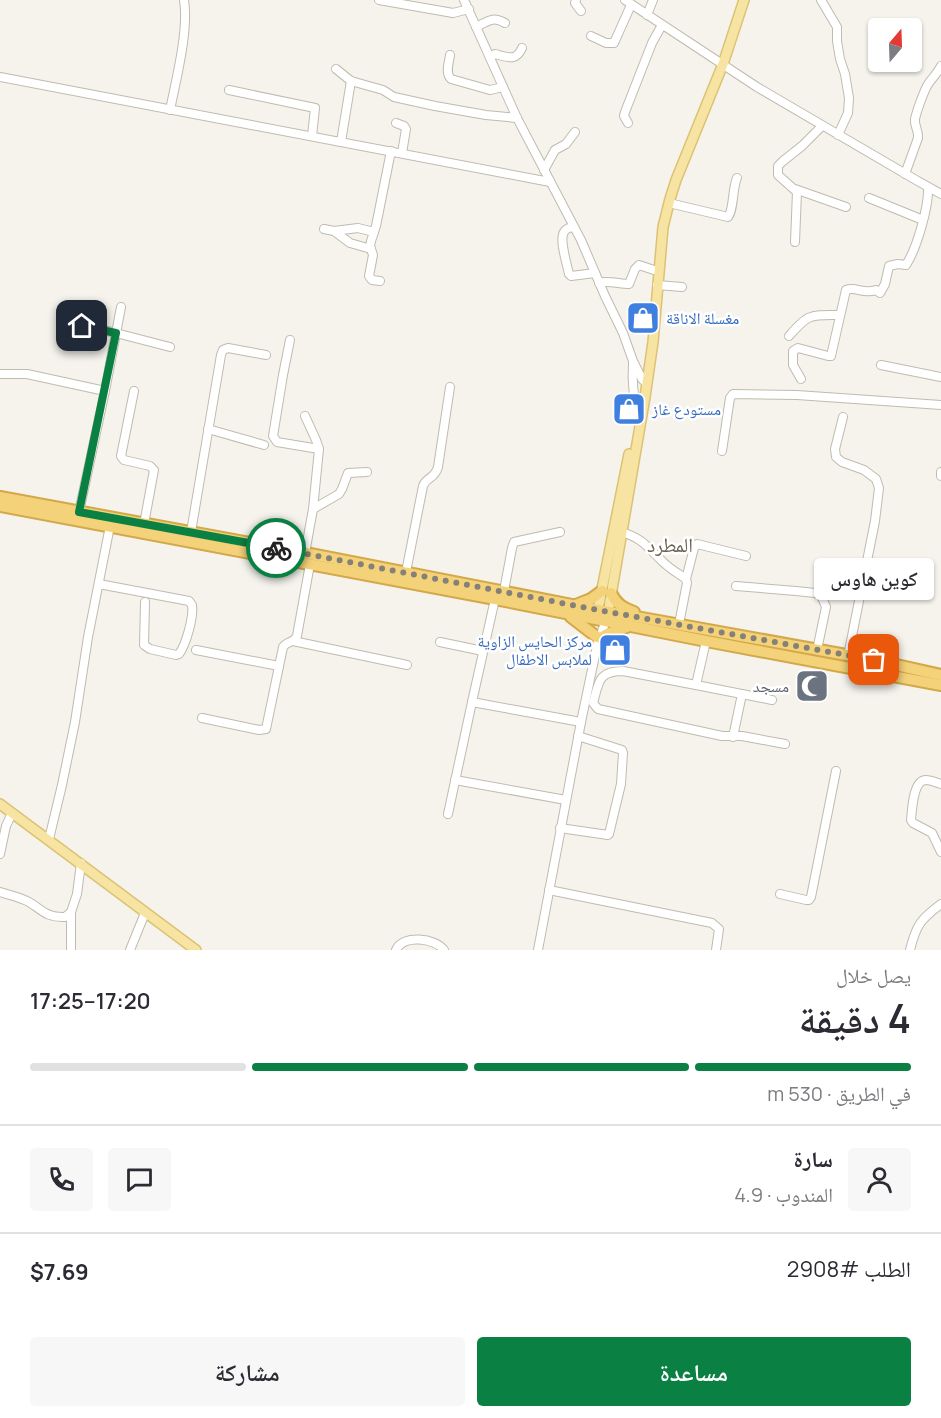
<!DOCTYPE html>
<html lang="ar">
<meta charset="utf-8">
<style>
:root{--surface:#fff;--page:#f7f7f7;--text:#2b2b33;--muted:#7c7c81;--line:#e1e1e2;--accent:#0b8043}
body{margin:0;font-family:Manrope,"Noto Naskh Arabic",sans-serif;background:var(--page);color:var(--text);direction:rtl;height:100vh;display:flex;flex-direction:column;font-size:22px;white-space:nowrap}
*{box-sizing:border-box;margin:0}
p{font-size:20px;color:var(--muted)}
.icon{flex:none;width:33px;height:33px;fill:none;stroke:currentColor;stroke-width:2;stroke-linecap:round;stroke-linejoin:round}
.map{position:relative;height:950px;overflow:hidden;direction:ltr}
.drawer{display:flex;flex-direction:column;background:var(--surface);flex:1}
.drawer>*{flex:none}
.needle{width:39px;rotate:19deg}
.tools{position:absolute;left:868px;top:18px;display:grid;gap:12px}
.tools a{display:grid;place-items:center;width:54px;height:54px;border-radius:6px;background:var(--surface);box-shadow:0 2px 4px #0004;font-size:30px}
.pin{position:absolute;display:grid;place-items:center;width:51px;height:51px;color:#fff;margin:-26px;border-radius:12px;box-shadow:0 3px 9px #0006}
.courier{position:absolute;display:grid;place-items:center;width:60px;height:60px;margin:-30px;border:4px solid #0b8043;border-radius:50%;background:#fff;color:#222;box-shadow:0 2px 8px #0007}
.bubble{position:absolute;height:42px;border-radius:6px;background:var(--surface);box-shadow:0 2px 4px #0004;font-size:20px;font-weight:600;line-height:42px;text-align:center;direction:rtl}
.headline em{font-style:normal;font-weight:600}
.headline div{display:flex;flex-direction:column-reverse}
.headline{display:flex;align-items:center;justify-content:space-between;height:102px;padding:0 30px}
h1{font-size:39px;font-weight:600;line-height:45px}
.bar{display:grid;grid-template-columns:repeat(4,1fr);gap:9px 6px;align-content:center;height:72px;padding:0 30px}
.bar i{height:8px;border-radius:4px;background:var(--line)}
.bar .on{background:var(--accent)}
.bar p{grid-column:span 4}
.line{display:flex;align-items:center;gap:15px;padding:0 30px;border-top:2px solid var(--line)}
.line div{flex:1}
.round{display:grid;place-items:center;flex:none;width:63px;height:63px;border-radius:6px;background:var(--page)}
.cta{display:flex;gap:12px;margin-top:auto;padding:12px 30px}
.cta a{flex:1;height:69px;border-radius:6px;background:var(--accent);color:#fff;font-size:24px;font-weight:600;line-height:69px;text-align:center}
.cta a+a{background:var(--page);color:var(--text)}
.map>svg:first-child{display:block}
</style>
<div class="map">
<svg width="941" height="950" viewBox="0 0 941 950">
<rect width="100%" height="100%" fill="#f5f3ec"/>
<g fill="none" stroke-linecap="round" stroke-linejoin="round">
<g stroke="#c0bbaf" stroke-width="10">
<g id="minor">
<polyline points="379,0 453,13 469,9"/>
<polyline points="464,0 517,118 581,240 605,296 623,333 633,361 642,379 647,384"/>
<polyline points="576,0 575,3 581,11"/>
<polyline points="625,0 757,87 916,180 941,194"/>
<polyline points="821,0 837,27 837,41 840,59 845,74 849,98 848,113 838,135"/>
<polyline points="647,15 653,0"/>
<path d="M 476,27 C 489,21 492,16 505,23"/>
<polyline points="591,36 606,43 614,43 631,5"/>
<path d="M 450,55 C 449,63 445,73 451,79 L 490,90 L 503,87"/>
<path d="M 490,57 L 495,54 C 507,57 516,62 522,48"/>
<polyline points="336,69 351,81 383,90 394,97 435,106 486,115 517,118"/>
<polyline points="0,77 550,182"/>
<polyline points="229,90 315,108 312,136"/>
<path d="M 170,110 C 176,80 189,30 184,0"/>
<polyline points="396,123 404,126 406,129 402,153"/>
<polyline points="628,123 624,116 625,112 652,43 662,25"/>
<polyline points="341,142 351,81"/>
<polyline points="544,170 555,150 566,144 575,132"/>
<path d="M 905,174 L 918,138 C 919,131 914,126 915,119 C 917,110 923,94 927,86 C 931,79 937,74 941,66"/>
<polyline points="795,189 846,207"/>
<polyline points="869,198 923,220"/>
<path d="M 669,203 L 728,217 C 734,210 732,189 737,178"/>
<path d="M 573,227 C 569,228 566,228 564,232 C 559,240 567,264 569,274 L 571,276 L 595,273"/>
<polyline points="324,229 334,231 358,228 374,232"/>
<polyline points="334,231 350,243 371,249"/>
<polyline points="795,242 797,192 778,175 778,166 783,161 802,146 822,126"/>
<polyline points="380,281 372,280 369,276 373,255 370,246 371,241 376,226 391,151"/>
<path d="M 599,283 C 607,280 620,284 629,284 L 635,269 L 639,265 L 654,270"/>
<polyline points="657,285 682,287"/>
<polyline points="67,322 116,333 170,347"/>
<path d="M 789,336 C 809,313 810,315 840,315"/>
<polyline points="290,340 283,375 273,436 277,442 319,449"/>
<path d="M 633,363 C 632,378 633,396 638,410"/>
<polyline points="881,365 941,377"/>
<polyline points="0,374 27,374 105,391"/>
<path d="M 801,379 L 793,365 L 793,351 L 798,348 L 828,356 L 831,356 L 846,290 C 856,286 863,295 876,290 L 880,293 L 885,284 L 889,266 L 898,264 L 906,265 C 917,248 929,206 928,187"/>
<polyline points="134,391 121,456 124,460 150,466 154,470 144,524"/>
<polyline points="843,417 835,449 836,457 842,462 864,470 876,479 879,488 875,521 848,656"/>
<polyline points="208,429 264,445"/>
<polyline points="722,451 730,398 733,394 797,395 941,405"/>
<polyline points="941,472 941,476"/>
<polyline points="313,509 339,494 342,489 348,473 367,472"/>
<polyline points="79,512 105,391 121,307"/>
<polyline points="191,532 221,355 223,350 228,348 266,355"/>
<path d="M 621,532 C 643,538 648,548 663,562 C 670,569 679,574 686,579 L 687,583 L 679,624"/>
<polyline points="305,553 313,509 319,449 316,440 305,416"/>
<path d="M 406,572 L 423,486 C 426,477 435,479 438,467 L 450,387"/>
<polyline points="686,579 694,548 697,544 746,556"/>
<path d="M 99,584 L 189,601 L 192,605 C 194,616 186,645 179,654 L 176,655 L 150,649 L 144,645 L 145,602"/>
<polyline points="736,586 796,591 815,593 821,595 826,607 817,650"/>
<polyline points="504,591 512,548 514,542 560,532"/>
<polyline points="293,641 407,665"/>
<path d="M 706,641 L 696,685 L 623,671 C 598,671 599,682 593,703 L 598,709 L 722,736 L 742,736 L 785,744"/>
<polyline points="440,642 483,651"/>
<polyline points="196,650 279,666"/>
<polyline points="696,685 772,700"/>
<polyline points="472,702 495,599"/>
<path d="M 202,718 L 259,730 L 266,729 L 283,647 C 287,641 294,643 297,636 L 310,564"/>
<polyline points="733,737 742,694"/>
<polyline points="455,780 566,800"/>
<path d="M 941,784 C 937,783 931,780 926,780 C 913,780 912,810 911,820 L 913,823 L 932,833 L 941,852"/>
<polyline points="448,814 472,702 581,722"/>
<polyline points="560,828 608,835 609,834 621,784 623,753 622,750 578,736"/>
<polyline points="49,839 62,785 75,722 88,637 110,526"/>
<polyline points="0,854 6,826 12,813"/>
<polyline points="549,890 712,923 719,929 716,950"/>
<path d="M 0,892 C 9,895 20,897 29,902 C 42,910 47,918 65,917 L 71,912"/>
<polyline points="780,894 806,900 809,900 811,897 836,771"/>
<polyline points="71,950 71,912 77,894 81,863"/>
<polyline points="130,950 145,913"/>
<path d="M 396,950 C 403,934 435,938 444,950"/>
<polyline points="538,950 581,722 598,641 606,621"/>
<path d="M 910,950 C 916,925 921,919 941,904"/>
</g>
</g>
<g stroke="#dcc273" stroke-width="12">
<g id="major">
<polyline points="597,614 629,454"/>
<polyline points="607,619 645,397 653,342 663,227 670,199 676,180 723,64 744,0"/>
<polyline points="0,804 196,950"/>
</g>
</g>
<g stroke="#d3a849" stroke-width="14">
<g id="highway">
<polyline points="0,497 305,553 598,610 874,660 941,675"/>
<polyline points="0,506 495,599 706,641 941,685"/>
<path d="M 611,593 C 616,604 623,608 634,612"/>
<polyline points="576,605 591,599 602,591"/>
<polyline points="571,617 597,637"/>
<polyline points="600,638 607,634 627,627"/>
</g>
</g>
<use href="#minor" stroke="#fff" stroke-width="8"/>
<use href="#major" stroke="#f7e4a3" stroke-width="9"/>
<use href="#highway" stroke="#f3d279" stroke-width="10"/>
</g>
<g fill="none" stroke-linecap="round" stroke-linejoin="round">
<polyline stroke="#858178" stroke-width="6" stroke-dasharray="0 10.8" points="276,548 598,610 874,660"/>
<polyline stroke="#0b8043" stroke-width="8" points="82,326 116,333 79,512 276,548"/>
</g>
<defs>
<g id="shop-square" transform="scale(1.725)"><rect x="-9" y="-9" width="18" height="18" rx="4" fill="#3f7fe0" stroke="#fff"/><path d="M-5-2.5h2.3a2.7 3.5 0 0 1 5.4 0H5L5.5 6h-11ZM-1.5-2.5h3a1.5 2.3 0 0 0-3 0Z" fill="#fff"/></g>
<g id="mosque-square" transform="scale(1.725)"><rect x="-9" y="-9" width="18" height="18" rx="4" fill="#6b7280" stroke="#fff"/><path d="M3.5-4.9A6 6 0 1 0 3.5 4.9A5 5 0 1 1 3.5-4.9Z" fill="#fff"/></g>
</defs>
<g fill-rule="evenodd">
<use href="#shop-square" x="643" y="318"/>
<use href="#shop-square" x="629" y="409"/>
<use href="#shop-square" x="615" y="650"/>
<use href="#mosque-square" x="812" y="686"/>
</g>
<g text-anchor="middle" dominant-baseline="central" stroke-width="5" stroke-linejoin="round" paint-order="stroke">
<g font-size="16" fill="#366cbe" stroke="#fff" text-anchor="start">
<text x="666" y="318">مغسلة الاناقة</text>
<text x="652" y="409">مستودع غاز</text>
<text x="592" y="641" text-anchor="end">مركز الحايس الزاوية<tspan x="592" dy="18">لملابس الاطفال</tspan></text>
</g>
<g font-size="16" fill="#5b616d" stroke="#fff" text-anchor="end">
<text x="789" y="686">مسجد</text>
</g>
<g font-size="20" fill="#6b6352" stroke="#fff">
<text x="670" y="544">المطرد</text>
</g>
</g>
</svg>
<div class="tools">
<a><svg class="needle" viewBox="-14 -14 28 28"><path d="M0-13l5 13h-10z" fill="#e53935"/><path d="M0 13l5-13h-10z" fill="#7c7c81"/></svg></a>
</div>
<div class="pin" style="left:874px;top:660px;background:#ea580c"><svg class="icon" aria-label="bag" viewBox="0 0 24 24"><path d="M5 8h14l-1 12H6zM9 8a3 3 0 0 1 6 0"/></svg></div>
<div class="pin" style="left:82px;top:326px;background:#1f2937"><svg class="icon" aria-label="home" viewBox="0 0 24 24"><path d="M3 11l9-7 9 7M6 9v11h12V9"/></svg></div>
<div class="courier" style="left:276px;top:548px"><svg class="icon" aria-label="bike" viewBox="0 0 24 24"><circle cx="6" cy="16" r="4"/><circle cx="18" cy="16" r="4"/><path d="M6 16l4-8h5l3 8M10 8l3 8H6M13 5h3"/></svg></div>
<div class="bubble" style="left:814px;top:558px;width:120px">كوين هاوس</div>
</div>
<section class="drawer">
<div class="headline"><div><h1>4 دقيقة</h1><p>يصل خلال</p></div><em>17:20–17:25</em></div>
<div class="bar"><i class="on"></i><i class="on"></i><i class="on"></i><i></i><p>في الطريق · 530 m</p></div>
<div class="line" style="height:108px"><a class="round"><svg class="icon" aria-label="person" viewBox="0 0 24 24"><circle cx="12" cy="8" r="4"/><path d="M4 21q1-7 8-7t8 7"/></svg></a><div><b>سارة</b><p>المندوب · 4.9</p></div><a class="round"><svg class="icon" aria-label="chat" viewBox="0 0 24 24"><path d="M4 5h16v11H9l-5 4z"/></svg></a><a class="round"><svg class="icon" aria-label="phone" viewBox="0 0 24 24"><path d="M5 4h4l2 5-3 2q2 4 5 5l2-3 5 2v4C11 20 4 13 5 4z"/></svg></a></div>
<div class="line" style="height:78px"><div>الطلب #2908</div><b>$7.69</b></div>
<div class="cta"><a>مساعدة</a><a>مشاركة</a></div>
</section>
